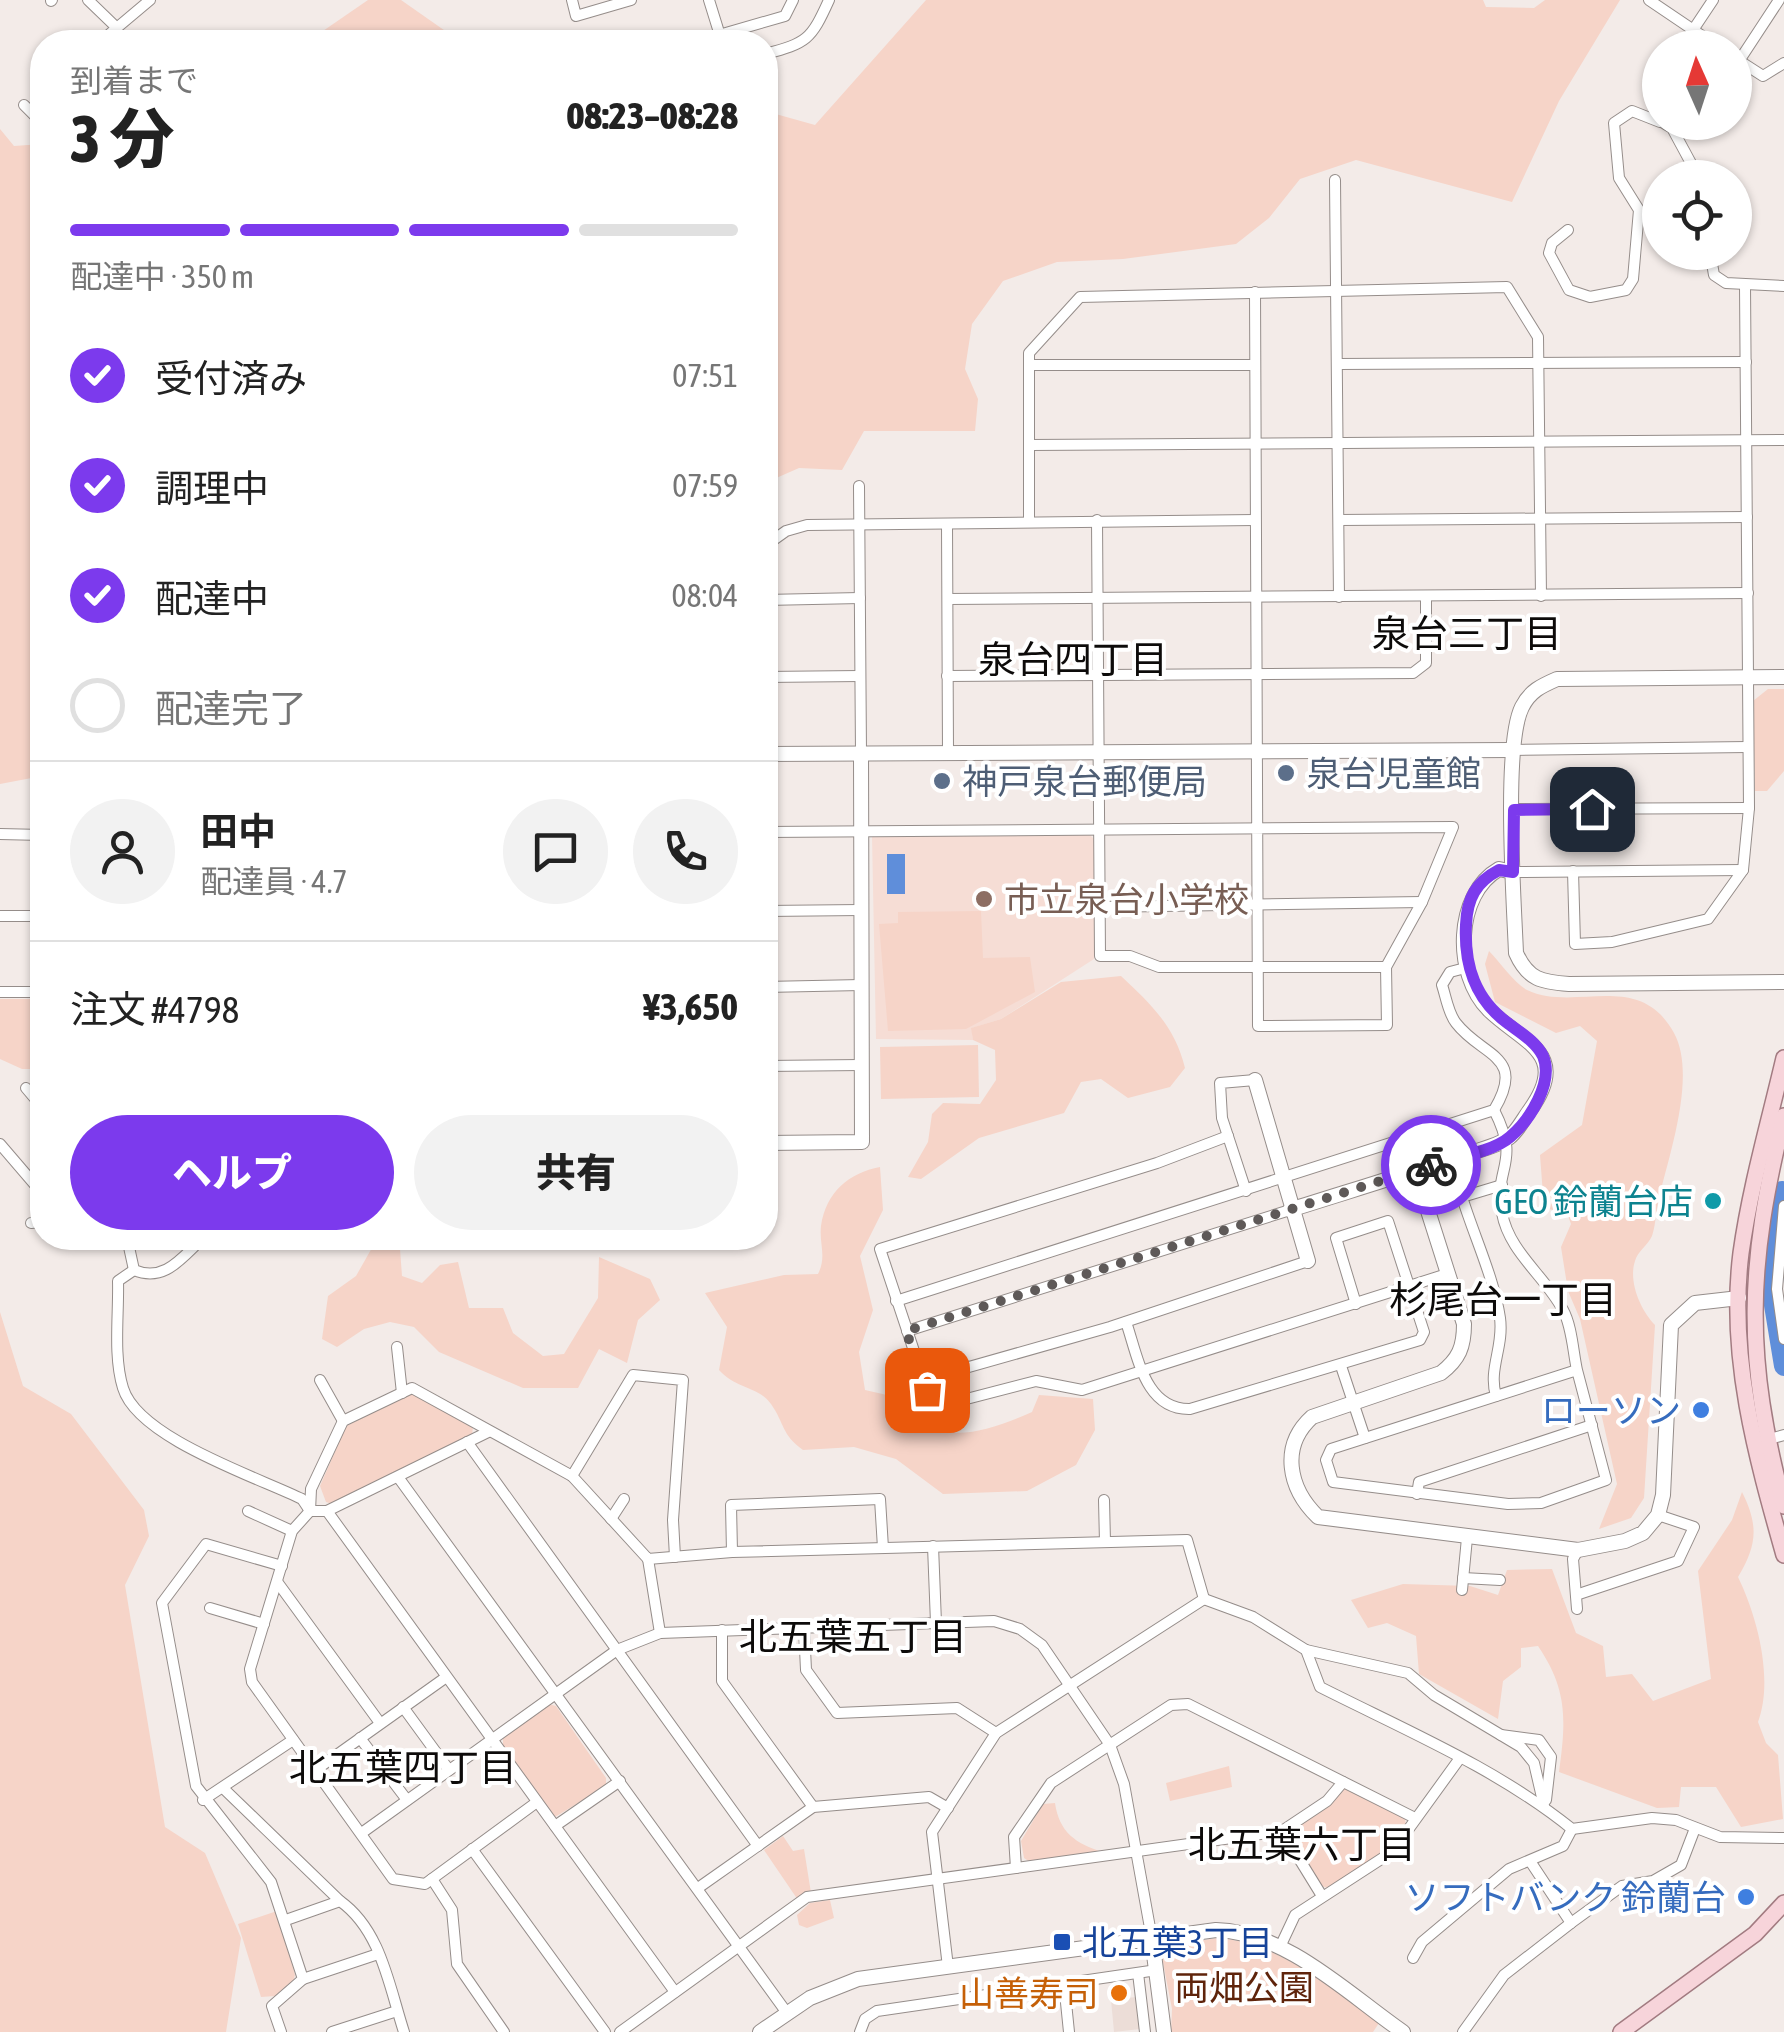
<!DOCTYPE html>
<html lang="ja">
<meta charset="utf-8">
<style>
:root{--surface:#fff;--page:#f2f2f2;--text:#222;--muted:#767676;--line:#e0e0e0;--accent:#7c3aed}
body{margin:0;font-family:"Asap Condensed","Noto Sans JP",sans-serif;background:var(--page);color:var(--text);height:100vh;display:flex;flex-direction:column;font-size:38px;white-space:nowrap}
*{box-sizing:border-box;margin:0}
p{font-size:32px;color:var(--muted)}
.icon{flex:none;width:55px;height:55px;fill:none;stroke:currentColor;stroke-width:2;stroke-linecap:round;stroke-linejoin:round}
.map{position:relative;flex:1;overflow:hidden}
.sheet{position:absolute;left:30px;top:30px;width:748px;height:1220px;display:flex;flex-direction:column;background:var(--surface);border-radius:40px;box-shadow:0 2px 8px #0004}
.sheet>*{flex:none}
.needle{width:65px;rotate:357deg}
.fabs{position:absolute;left:1642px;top:30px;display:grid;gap:20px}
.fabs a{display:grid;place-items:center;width:110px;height:110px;border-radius:50%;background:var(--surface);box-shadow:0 2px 8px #0004;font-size:50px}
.pin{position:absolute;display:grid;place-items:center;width:85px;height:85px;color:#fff;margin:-42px;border-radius:20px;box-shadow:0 5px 15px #0006}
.courier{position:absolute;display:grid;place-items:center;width:100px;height:100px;margin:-50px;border:8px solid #7c3aed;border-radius:50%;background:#fff;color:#222;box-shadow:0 2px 12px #0007}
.headline em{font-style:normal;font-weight:800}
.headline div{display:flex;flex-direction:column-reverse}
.headline{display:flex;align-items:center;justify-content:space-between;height:170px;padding:0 40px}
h1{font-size:65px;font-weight:800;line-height:75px}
.bar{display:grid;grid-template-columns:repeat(4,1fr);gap:15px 10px;align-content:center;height:120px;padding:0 40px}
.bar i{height:12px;border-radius:8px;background:var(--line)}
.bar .current{background:var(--accent)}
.bar p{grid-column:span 4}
.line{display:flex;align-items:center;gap:25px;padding:0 40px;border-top:2px solid var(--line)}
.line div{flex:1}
.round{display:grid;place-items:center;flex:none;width:105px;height:105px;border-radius:52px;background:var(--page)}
ol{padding:0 40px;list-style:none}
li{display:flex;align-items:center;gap:30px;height:110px}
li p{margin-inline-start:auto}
li .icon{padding:10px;border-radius:50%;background:var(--accent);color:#fff;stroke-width:4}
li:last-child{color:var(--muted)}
li i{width:55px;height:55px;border:5px solid var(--line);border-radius:50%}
.action{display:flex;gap:20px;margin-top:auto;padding:20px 40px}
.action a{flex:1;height:115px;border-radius:60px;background:var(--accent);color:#fff;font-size:40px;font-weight:800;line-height:115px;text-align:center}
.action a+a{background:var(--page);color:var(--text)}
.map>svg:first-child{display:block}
</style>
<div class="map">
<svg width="1784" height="2032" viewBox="0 0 1784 2032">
<rect width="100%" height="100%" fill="#f3ebe8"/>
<polygon fill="#ecddd7" points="1136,1997 1140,2029 1114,2032 1111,2000"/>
<polygon fill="#f6ddd5" points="1089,834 1094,839 1094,959 1001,1019 972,1028 973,1040 876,1039 872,836"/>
<g fill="#f6d4c8">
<polygon points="368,0 401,0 461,42 307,42"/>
<polygon points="926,0 1483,0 1486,7 1534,8 1545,0 1620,0 1559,101 1512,202 1356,160 1300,179 1269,218 1236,244 1123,259 1057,262 1003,281 972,324 965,369 978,399 975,431 864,431 842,470 799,468 765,483 765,111 815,125"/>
<polygon points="0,129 14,146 42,144 42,776 0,784"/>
<polygon points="1768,689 1784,689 1784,771 1767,791 1755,791 1753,701"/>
<polygon points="981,911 983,958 1030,957 1035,992 966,1029 888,1031 879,924 898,923 898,912"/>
<path d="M 1489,951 C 1500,962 1514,983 1527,990 C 1575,1013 1639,969 1674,1033 C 1697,1075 1669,1155 1659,1198 C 1656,1210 1656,1224 1652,1236 C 1648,1245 1637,1252 1635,1261 C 1628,1282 1641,1311 1655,1325 L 1644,1498 L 1631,1518 L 1599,1529 L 1617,1484 L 1580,1319 L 1568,1291 L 1561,1247 L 1571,1224 L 1567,1213 L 1544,1208 L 1540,1155 L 1582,1125 L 1597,1041 L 1580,1026 L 1556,1033 L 1495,1002 L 1485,964 Z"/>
<path d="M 1121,976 C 1152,1005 1175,1027 1185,1068 L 1170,1087 L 1128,1098 L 1101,1079 L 1081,1082 L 1064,1113 L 979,1138 L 921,1179 L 908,1177 L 928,1142 L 932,1114 L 943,1103 L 980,1104 L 996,1080 L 995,1050 L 973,1040 L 971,1028 L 1001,1019 L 1061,982 Z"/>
<polygon points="0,999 42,999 42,1069 22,1069 0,1059"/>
<polygon points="978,1045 979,1097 881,1099 880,1047"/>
<path d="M 880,1167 L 883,1210 L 860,1256 L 873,1310 L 859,1352 L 865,1390 L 900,1398 C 931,1451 984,1433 1032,1412 L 1039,1395 L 1093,1399 L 1095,1430 L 1076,1465 L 1027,1491 L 943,1494 L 896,1459 L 854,1447 L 803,1450 C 781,1434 785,1424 771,1404 C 758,1386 736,1389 719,1370 L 727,1327 L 705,1293 L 784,1275 L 818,1274 C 827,1256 819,1245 821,1226 C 826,1192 849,1173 880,1167 Z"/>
<polygon points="377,1239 400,1249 402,1276 422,1283 440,1265 458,1262 469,1308 503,1308 513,1333 543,1356 564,1354 598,1298 599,1257 650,1279 660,1300 638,1320 627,1363 599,1349 578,1388 523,1388 439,1352 414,1327 390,1322 364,1329 337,1347 322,1339 328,1296 356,1276"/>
<polygon points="0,1312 23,1386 71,1414 144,1510 149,1536 125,1585 165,1827 205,1853 241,1938 226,2032 0,2032"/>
<polygon points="414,1392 473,1426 472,1436 336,1505 326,1502 320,1486 346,1426"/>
<path d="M 1742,1492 C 1759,1526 1757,1545 1738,1577 C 1757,1616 1774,1679 1758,1722 L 1766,1743 L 1778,1755 L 1783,1819 L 1741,1827 L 1716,1787 L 1681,1787 L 1679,1807 L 1657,1808 L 1559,1772 C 1566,1721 1568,1690 1538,1646 L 1521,1648 L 1521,1667 L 1503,1681 L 1498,1719 L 1419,1674 L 1416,1636 L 1387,1623 L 1368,1628 L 1351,1600 L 1403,1584 L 1470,1586 L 1498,1595 L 1507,1570 L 1552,1569 L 1576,1633 L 1603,1646 L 1606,1677 L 1632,1674 L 1653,1701 L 1711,1679 L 1698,1571 L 1732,1520 Z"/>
<polygon points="548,1704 556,1706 606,1778 606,1786 555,1817 503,1745 503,1737"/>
<polygon points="1229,1766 1232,1787 1170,1801 1166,1783"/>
<polygon points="1344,1785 1405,1818 1406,1827 1390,1850 1328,1888 1321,1886 1290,1839 1292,1830 1330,1805"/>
<path d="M 1055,1803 C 1059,1832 1076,1844 1103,1852 L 1030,1862 L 1024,1858 L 1021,1841 L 1043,1804 Z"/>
<polygon points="783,1836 793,1851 804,1849 811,1893 798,1900 764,1850"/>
<polygon points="830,1900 834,1918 807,1928 799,1925 797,1915 810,1903"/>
<polygon points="277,1911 295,1975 293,1982 275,1996 261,1997 238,1924"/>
<path d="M 1217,1938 C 1281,1943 1328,1987 1379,2023 L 1373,2032 L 1171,2032 L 1172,2009 L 1160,1947 Z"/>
</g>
<rect fill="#5f8eda" x="887" y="854" width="18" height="40"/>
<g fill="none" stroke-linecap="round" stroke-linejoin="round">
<polyline stroke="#5f8eda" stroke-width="20" points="1782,1191 1772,1293 1784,1366"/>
<g stroke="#958d8a" stroke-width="12">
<g id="street">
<polyline points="88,0 116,27"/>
<polyline points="572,0 576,16 631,0"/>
<polyline points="709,0 722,42"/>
<polyline points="1649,0 1720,48"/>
<polyline points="51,1 52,0"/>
<polyline points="1693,30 1713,0"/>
<polyline points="719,35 785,16 793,0"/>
<polyline points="100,42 150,0"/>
<path d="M 765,54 C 807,43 811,40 829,0"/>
<polyline points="1735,58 1763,76 1784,63"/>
<polyline points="1739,61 1779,0"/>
<polyline points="24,105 35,116 42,107"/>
<polyline points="1662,122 1672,128 1699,178"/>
<polyline points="1335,180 1339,597"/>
<polyline points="1568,230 1552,243 1549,253 1569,290 1590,297 1626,290 1633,279 1639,210 1619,178 1614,123 1632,111 1660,122"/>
<polyline points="1710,252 1714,275 1726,283 1784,286"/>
<polyline points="1338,364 1746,362"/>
<polyline points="1029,365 1254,365"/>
<polyline points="1030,445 1784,440"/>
<polyline points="859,486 861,753"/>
<polyline points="1097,520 1100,956 1130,956 1159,967 1386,967"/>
<polyline points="1339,520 1747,517"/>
<polyline points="1029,521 1029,353 1080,297 1507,287 1538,337 1541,596"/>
<polyline points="947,524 948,752"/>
<polyline points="765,546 786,531 807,525 1255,520"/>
<polyline points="948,599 1748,593"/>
<polyline points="765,600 860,598"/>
<polyline points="947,676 1413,673 1426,663 1426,598"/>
<polyline points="765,677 860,676"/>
<polyline points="1512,750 1748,747"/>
<polyline points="1514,809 1749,808"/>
<path d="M 765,832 L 1453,827 L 1422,902 L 1386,967 L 1387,1025 L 1258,1026 C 1256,782 1255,537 1255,292"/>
<polyline points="0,834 42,835"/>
<polyline points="1573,871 1575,944 1612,942 1708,919 1743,870 1749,808 1745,286"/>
<polyline points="1513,872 1743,870"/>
<polyline points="1100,907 1422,902"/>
<polyline points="765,911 861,910"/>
<polyline points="0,916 42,916"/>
<polyline points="765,987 861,985"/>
<polyline points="0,992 42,992"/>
<polyline points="765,1066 861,1065"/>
<polyline points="26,1088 42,1107"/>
<path d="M 1494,1110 C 1522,1165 1493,1165 1502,1213 C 1509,1252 1545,1276 1563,1310 C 1572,1326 1573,1352 1577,1370 L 1331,1449 L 1326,1460 L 1333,1482 L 1508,1504 L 1541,1503 L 1606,1480 L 1577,1370"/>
<polyline points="1228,1136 1157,1163 880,1249 927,1390 951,1403 1036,1381 1082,1390 1447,1274"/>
<polyline points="0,1144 42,1193"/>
<polyline points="1246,1191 1222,1118 1220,1083 1255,1080"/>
<polyline points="1784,1206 1777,1289 1784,1339"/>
<polyline points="31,1223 42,1222"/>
<path d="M 135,1238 L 129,1247 L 134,1270 C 165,1283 182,1257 203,1238"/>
<path d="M 134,1270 L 118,1281 C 119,1314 113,1356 123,1388 C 138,1438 257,1477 302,1499 L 310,1511 L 327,1511 L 488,1432"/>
<path d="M 896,1301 L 1494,1110 C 1527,1055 1482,1057 1456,1023 C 1448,1013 1446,997 1442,985 L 1450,972 L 1469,967"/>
<path d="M 1126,1322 C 1138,1357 1145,1410 1190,1409 L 1420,1340 L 1424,1332 L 1388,1221 L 1336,1238 L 1356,1304"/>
<polyline points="907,1331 1290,1210"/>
<polyline points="397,1347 402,1393"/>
<polyline points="1341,1366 1365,1438"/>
<polyline points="320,1380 343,1421"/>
<polyline points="923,1380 1110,1327 1308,1261"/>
<path d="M 1496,1396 C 1488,1369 1504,1347 1500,1318 C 1494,1278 1474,1236 1462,1197 L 1502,1185"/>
<polyline points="1766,1440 1784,1435"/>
<polyline points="467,1442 758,1846"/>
<polyline points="572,1476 633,1375 683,1380 673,1520 675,1557"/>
<polyline points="398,1477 787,2013"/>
<polyline points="1417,1494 1419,1482 1592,1425"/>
<polyline points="1104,1500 1105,1542"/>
<polyline points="248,1511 292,1531"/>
<polyline points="327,1511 675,1992"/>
<polyline points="611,1519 624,1499"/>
<polyline points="933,1546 936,1623"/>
<polyline points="732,1552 731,1505 880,1499 883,1548"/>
<polyline points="648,1559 660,1633"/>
<polyline points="1463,1578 1500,1580"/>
<polyline points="278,1583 380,1723"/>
<polyline points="1462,1590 1467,1538"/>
<polyline points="1576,1595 1678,1561 1694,1527 1658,1515"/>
<path d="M 1204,1599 L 1253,1617 L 1306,1650 L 1320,1687 C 1405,1730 1498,1769 1572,1829 L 1652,1818 L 1676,1820 L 1720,1837 L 1784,1838"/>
<polyline points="210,1608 264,1624"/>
<polyline points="1577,1609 1573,1559 1578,1550"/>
<polyline points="804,1628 806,1670 837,1713 957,1708 996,1733"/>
<polyline points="722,1630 722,1681 813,1807"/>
<polyline points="1306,1650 1408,1673 1434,1695 1521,1747 1534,1763 1544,1806"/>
<polyline points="403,1707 449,1770"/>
<polyline points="1501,1735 1539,1740 1551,1757 1546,1800"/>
<polyline points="360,1738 407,1800"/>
<polyline points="317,1769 445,1678"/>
<polyline points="223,1788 340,1901"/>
<polyline points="203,1800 293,1740"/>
<polyline points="537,1802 425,1884 393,1879 252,1682 250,1669 292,1531 310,1511 311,1489 343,1421 412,1388 572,1476 648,1559 732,1552 1187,1540 1204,1599"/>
<polyline points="555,1826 620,1781"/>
<polyline points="1282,1831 1322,1896"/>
<polyline points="363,1832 617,1650 660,1633 994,1621 1020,1629 1042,1645 1110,1745 1124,1784 1152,1939"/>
<polyline points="472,1849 605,2032"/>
<polyline points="1530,1861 1571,1923"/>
<polyline points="1016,1868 1014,1837 1051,1783 1171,1705 1188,1704 1415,1818"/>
<polyline points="432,1879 452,1910 457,1964 504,2032"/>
<polyline points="698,1888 813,1807 929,1797 948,1808"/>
<path d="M 286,1920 L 340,1901 C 381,1930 389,1986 404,2032"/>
<polyline points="1280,1947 1295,1915 1392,1852 1460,1758"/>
<polyline points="1413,1958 1422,1942 1509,1869 1563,1846 1572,1829"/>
<polyline points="948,1967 932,1832 996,1733 1204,1599"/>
<polyline points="1138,1973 1145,2032"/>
<polyline points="303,1979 378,1954"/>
<polyline points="1064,1983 1069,2032"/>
<polyline points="281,2032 272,2006 303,1979 271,1882 196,1786 162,1603 206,1544 282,1566"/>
<polyline points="332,2032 397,2011"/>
<polyline points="620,2032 807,1897 1282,1831 1327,1801 1343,1782"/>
<polyline points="860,2032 865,2019 877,2011 1157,1970"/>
<polyline points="1463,2032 1504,1975 1571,1923 1622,1886 1653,1881 1681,1865 1694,1831"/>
</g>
</g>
<g stroke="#958d8a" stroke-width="16">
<g id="secondary">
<path d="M 1784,677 L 1557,679 C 1541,686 1530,691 1522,707 C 1503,745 1514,903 1516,953 C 1528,980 1542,982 1569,984 L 1784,982"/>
<polyline points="765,754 1512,750"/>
<polyline points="1255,1080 1308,1261"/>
<polyline points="765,1143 862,1142 861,753"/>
<path d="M 1415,1170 L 1464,1324 C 1464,1347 1459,1359 1441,1373 L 1312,1417 C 1280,1446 1288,1488 1318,1517 L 1578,1550 L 1625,1541 L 1643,1533 L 1658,1515 L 1663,1495 L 1671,1325 L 1695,1303 L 1739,1298"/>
<path d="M 1290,1210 C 1343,1193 1397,1177 1449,1159 C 1467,1153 1491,1149 1507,1139 C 1516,1134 1524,1118 1530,1110 C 1571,1053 1523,1043 1489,1010 C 1453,974 1455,894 1499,869 L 1513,872"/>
<polyline points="1152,1939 1164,2032"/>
<path d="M 760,2032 L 810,1998 L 858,1979 L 1216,1930 C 1286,1932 1348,1994 1403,2032"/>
</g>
</g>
<g stroke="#a27b81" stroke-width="18">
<g id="primary">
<path d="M 1784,1058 C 1769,1122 1750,1188 1741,1253 C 1728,1356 1756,1456 1784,1555"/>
<path d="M 1784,1116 C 1747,1265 1744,1357 1784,1506"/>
<polyline points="1621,2032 1755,1934 1784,1903"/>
</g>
</g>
<use href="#street" stroke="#fff" stroke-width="10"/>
<use href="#secondary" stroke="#fff" stroke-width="14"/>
<use href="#primary" stroke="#f7d4da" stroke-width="15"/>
</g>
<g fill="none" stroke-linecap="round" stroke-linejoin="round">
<polyline stroke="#5e5958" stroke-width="10" stroke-dasharray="0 18" points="927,1390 906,1331 1431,1165"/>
<path stroke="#7c3aed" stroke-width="12" d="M 1431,1165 C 1453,1158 1493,1152 1510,1137 C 1530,1120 1554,1082 1543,1056 C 1536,1042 1521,1033 1509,1024 C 1475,1000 1464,966 1466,925 C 1467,898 1476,882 1499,870 L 1513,872 L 1514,810 L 1592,809"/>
</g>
<g fill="#5c6f8a" stroke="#fff" stroke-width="4">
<circle cx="1286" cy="773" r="10"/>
<circle cx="942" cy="781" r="10"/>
</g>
<circle fill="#8d6e63" stroke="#fff" stroke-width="4" cx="984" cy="899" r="10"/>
<circle fill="#0f9aa8" stroke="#fff" stroke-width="4" cx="1713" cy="1201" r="10"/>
<g fill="#3f7fe0" stroke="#fff" stroke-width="4">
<circle cx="1701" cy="1410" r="10"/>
<circle cx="1746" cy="1897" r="10"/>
</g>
<rect fill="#1a4fb4" stroke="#fff" stroke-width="4" x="1052" y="1932" width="20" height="20" rx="5"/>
<circle fill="#e8710a" stroke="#fff" stroke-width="4" cx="1119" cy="1993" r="10"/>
<g text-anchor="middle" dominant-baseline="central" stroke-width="8" stroke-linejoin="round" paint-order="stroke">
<g font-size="35" fill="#4e5e75" stroke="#fff" text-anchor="start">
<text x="1306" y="773">泉台児童館</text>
<text x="962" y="781">神戸泉台郵便局</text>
</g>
<g font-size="35" fill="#785e54" stroke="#fff" text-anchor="start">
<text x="1004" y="899">市立泉台小学校</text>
</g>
<g font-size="35" fill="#0d838f" stroke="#fff" text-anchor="end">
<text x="1693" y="1201">GEO 鈴蘭台店</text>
</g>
<g font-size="35" fill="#366cbe" stroke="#fff" text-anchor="end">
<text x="1681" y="1410">ローソン</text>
<text x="1726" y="1897">ソフトバンク 鈴蘭台</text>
</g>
<g font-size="35" fill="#164399" stroke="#fff" text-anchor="start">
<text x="1082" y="1942">北五葉3丁目</text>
</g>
<g font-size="35" fill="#5f240b" stroke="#fff">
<text x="1244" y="1987">両畑公園</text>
</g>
<g font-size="35" fill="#c56008" stroke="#fff" text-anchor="end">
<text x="1099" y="1993">山善寿司</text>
</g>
<g font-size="38" fill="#0d0b0a" stroke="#fff">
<text x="1467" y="633">泉台三丁目</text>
<text x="1073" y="659">泉台四丁目</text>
<text x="1503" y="1299">杉尾台一丁目</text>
<text x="853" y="1636">北五葉五丁目</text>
<text x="403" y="1767">北五葉四丁目</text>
<text x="1302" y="1844">北五葉六丁目</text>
</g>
</g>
</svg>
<div class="fabs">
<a><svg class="needle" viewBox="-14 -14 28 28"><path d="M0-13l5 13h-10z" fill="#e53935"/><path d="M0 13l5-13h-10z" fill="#767676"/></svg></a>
<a><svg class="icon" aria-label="locate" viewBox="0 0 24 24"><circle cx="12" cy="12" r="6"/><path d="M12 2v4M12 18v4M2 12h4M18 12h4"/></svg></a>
</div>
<div class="pin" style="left:927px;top:1390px;background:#ea580c"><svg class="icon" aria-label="bag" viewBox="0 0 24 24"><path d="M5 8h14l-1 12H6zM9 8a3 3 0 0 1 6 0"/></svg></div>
<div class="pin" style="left:1592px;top:809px;background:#1f2937"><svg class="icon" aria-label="home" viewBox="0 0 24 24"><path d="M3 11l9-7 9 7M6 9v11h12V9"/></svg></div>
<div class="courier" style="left:1431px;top:1165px"><svg class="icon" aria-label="bike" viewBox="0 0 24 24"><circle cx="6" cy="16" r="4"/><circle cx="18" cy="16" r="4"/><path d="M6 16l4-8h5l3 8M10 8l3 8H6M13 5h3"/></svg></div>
<section class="sheet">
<div class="headline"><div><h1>3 分</h1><p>到着まで</p></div><em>08:23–08:28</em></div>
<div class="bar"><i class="current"></i><i class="current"></i><i class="current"></i><i></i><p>配達中 · 350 m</p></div>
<ol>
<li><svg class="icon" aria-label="check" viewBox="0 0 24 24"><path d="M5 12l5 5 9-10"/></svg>受付済み<p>07:51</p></li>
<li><svg class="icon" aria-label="check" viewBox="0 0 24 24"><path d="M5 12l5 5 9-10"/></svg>調理中<p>07:59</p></li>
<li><svg class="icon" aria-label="check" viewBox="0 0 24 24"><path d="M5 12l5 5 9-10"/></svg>配達中<p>08:04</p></li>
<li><i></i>配達完了</li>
</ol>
<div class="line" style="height:180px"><a class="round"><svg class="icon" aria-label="person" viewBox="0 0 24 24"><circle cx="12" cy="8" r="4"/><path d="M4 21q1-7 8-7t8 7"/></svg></a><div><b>田中</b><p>配達員 · 4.7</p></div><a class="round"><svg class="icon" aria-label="chat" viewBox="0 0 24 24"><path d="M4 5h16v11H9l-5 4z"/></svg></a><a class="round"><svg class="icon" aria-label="phone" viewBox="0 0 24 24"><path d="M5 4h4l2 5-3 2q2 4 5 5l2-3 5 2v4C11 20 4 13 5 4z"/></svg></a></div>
<div class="line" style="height:130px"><div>注文 #4798</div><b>¥3,650</b></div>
<div class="action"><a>ヘルプ</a><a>共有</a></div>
</section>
</div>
